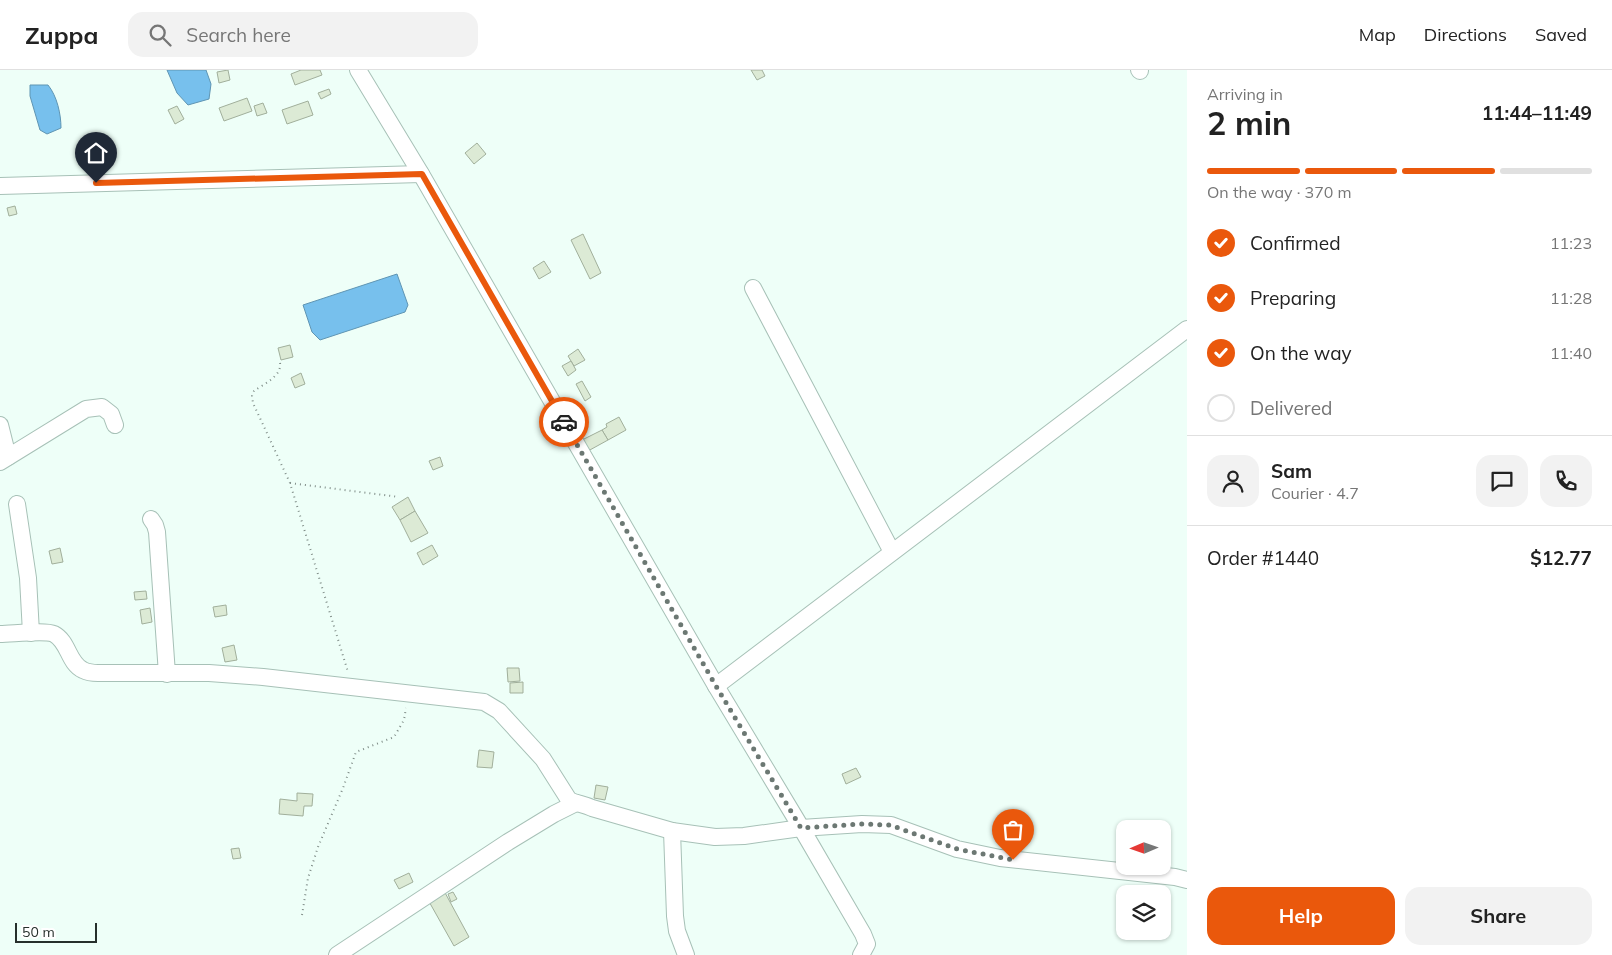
<!DOCTYPE html>
<meta charset="utf-8">
<style>
:root{--surface:#fff;--page:#f2f2f2;--text:#222;--muted:#767676;--line:#e0e0e0;--accent:#ea580c}
body{margin:0;font-family:Mulish,sans-serif;background:var(--page);color:var(--text);height:100vh;display:flex;flex-direction:column;font-size:19px;white-space:nowrap}
*{box-sizing:border-box;margin:0}
p{font-size:16px;color:var(--muted)}
.icon{flex:none;width:28px;height:28px;fill:none;stroke:currentColor;stroke-width:2;stroke-linecap:round;stroke-linejoin:round}
.map{position:relative;flex:1;overflow:hidden}
.details{display:flex;flex-direction:column;background:var(--surface);width:425px}
.details>*{flex:none}
.needle{width:32px;rotate:268deg}
.buttons{position:absolute;left:1116px;top:750px;display:grid;gap:10px}
.buttons a{display:grid;place-items:center;width:55px;height:55px;border-radius:10px;background:var(--surface);box-shadow:0 1px 4px #0004;font-size:25px}
.scale{position:absolute;left:15px;bottom:12px;width:82px;box-sizing:border-box;padding-left:5px;border:2px solid #26302c;border-top:0;font-size:14px;line-height:18px;white-space:nowrap;color:#26302c;-webkit-text-stroke:4px #fff;paint-order:stroke}
.pin{position:absolute;display:grid;place-items:center;width:42px;height:42px;color:#fff;margin:-51px -21px;border-radius:50% 50% 50% 0;rotate:-45deg;box-shadow:0 0 5px #0007}
.pin .icon{rotate:45deg}
.courier{position:absolute;display:grid;place-items:center;width:50px;height:50px;margin:-25px;border:4px solid #ea580c;border-radius:50%;background:#fff;color:#222;box-shadow:0 1px 6px #0007}
.headline em{font-style:normal;font-weight:700}
.headline div{display:flex;flex-direction:column-reverse}
.headline{display:flex;align-items:center;justify-content:space-between;height:85px;padding:0 20px}
h1{font-size:32px;font-weight:700;line-height:38px}
.bar{display:grid;grid-template-columns:repeat(4,1fr);gap:8px 5px;align-content:center;height:60px;padding:0 20px}
.bar i{height:6px;border-radius:4px;background:var(--line)}
.bar .on{background:var(--accent)}
.bar p{grid-column:span 4}
.line{display:flex;align-items:center;gap:12px;padding:0 20px;border-top:1px solid var(--line)}
.line div{flex:1}
.round{display:grid;place-items:center;flex:none;width:52px;height:52px;border-radius:15px;background:var(--page)}
ol{padding:0 20px;list-style:none}
li{display:flex;align-items:center;gap:15px;height:55px}
li p{margin-inline-start:auto}
li .icon{padding:5px;border-radius:50%;background:var(--accent);color:#fff;stroke-width:4}
li:last-child{color:var(--muted)}
li i{width:28px;height:28px;border:2px solid var(--line);border-radius:50%}
.action{display:flex;gap:10px;margin-top:auto;padding:10px 20px}
.action a{flex:1;height:58px;border-radius:15px;background:var(--accent);color:#fff;font-size:20px;font-weight:700;line-height:58px;text-align:center}
.action a+a{background:var(--page);color:var(--text)}
header{display:flex;align-items:center;gap:30px;box-sizing:border-box;height:70px;padding:0 25px;background:var(--surface);border-bottom:1px solid var(--line)}
header strong{font-size:24px}
nav{display:flex;gap:28px;margin-inline-start:auto;font-size:18px}
.search{width:350px;height:45px;background:var(--page);display:flex;align-items:center;gap:12px;box-sizing:border-box;padding:0 18px;border-radius:15px;color:var(--muted);font-size:19px}
main{display:flex;flex:1;min-height:0}
.map>svg:first-child{display:block}
</style>
<header>
<strong>Zuppa</strong>
<div class="search"><svg class="icon" aria-label="search" viewBox="0 0 24 24"><circle cx="10" cy="10" r="6"/><path d="M15 15l6 6"/></svg>Search here</div>
<nav><a>Map</a><a>Directions</a><a>Saved</a></nav>
</header>
<main>
<div class="map">
<svg width="1187" height="885" viewBox="0 0 1187 885">
<rect width="100%" height="100%" fill="#eefff8"/>
<g fill="#77c0ed" stroke="#5f95b3">
<polygon points="167,0 206,0 211,14 209,29 188,35 177,23"/>
<path d="M 30,15 L 48,15 C 57,26 61,44 61,58 L 47,64 L 40,60 L 30,26 Z"/>
<polygon points="397,204 408,235 405,242 320,270 312,262 303,235"/>
</g>
<g fill="#dcead5" stroke="#a1af9b">
<polygon points="228,0 230,10 219,13 217,2"/>
<polygon points="301,0 320,0 322,5 295,15 291,4"/>
<polygon points="751,0 762,0 765,6 757,10"/>
<polygon points="329,19 331,24 321,29 318,23"/>
<polygon points="247,28 252,41 224,51 219,38"/>
<polygon points="308,31 313,45 287,54 282,40"/>
<polygon points="263,33 267,43 257,46 254,36"/>
<polygon points="177,36 184,49 175,54 168,40"/>
<polygon points="477,73 486,84 474,94 465,83"/>
<polygon points="15,136 17,144 9,146 7,138"/>
<polygon points="583,164 601,203 590,209 571,170"/>
<polygon points="544,191 551,202 539,209 533,198"/>
<polygon points="290,275 293,287 281,290 278,278"/>
<polygon points="578,279 585,290 574,296 568,286"/>
<polygon points="571,291 576,300 568,306 562,296"/>
<polygon points="301,303 305,314 295,318 291,308"/>
<polygon points="582,311 591,327 585,331 576,314"/>
<polygon points="619,347 626,360 608,370 602,360 607,357 606,354"/>
<polygon points="602,360 608,370 588,381 582,370"/>
<polygon points="440,387 443,396 433,400 429,391"/>
<polygon points="408,427 415,441 400,450 392,437"/>
<polygon points="415,441 428,463 411,472 400,450"/>
<polygon points="432,475 438,486 423,495 417,483"/>
<polygon points="60,478 63,492 52,494 49,481"/>
<polygon points="146,521 147,529 135,530 134,522"/>
<polygon points="226,535 227,545 215,547 213,537"/>
<polygon points="150,538 152,552 142,554 140,540"/>
<polygon points="234,575 237,590 225,592 222,578"/>
<polygon points="507,598 519,598 520,611 508,612"/>
<polygon points="523,612 523,623 510,623 510,613"/>
<polygon points="479,680 494,682 492,698 477,697"/>
<polygon points="856,698 861,707 846,714 842,704"/>
<polygon points="596,715 608,717 605,730 594,728"/>
<polygon points="297,723 313,724 312,736 304,736 303,746 279,744 280,729 297,731"/>
<polygon points="239,778 241,788 233,789 231,779"/>
<polygon points="409,803 413,812 399,819 394,810"/>
<polygon points="443,819 469,867 454,876 427,828"/>
<polygon points="453,822 457,829 451,832 448,824"/>
</g>
<g fill="none" stroke-linecap="round" stroke-linejoin="round">
<g stroke="#a7c1b7" stroke-width="18">
<g id="minor">
<polyline points="358,0 421,104 716,616 796,749 863,864 867,874 861,885"/>
<polyline points="1139,0 1140,1"/>
<polyline points="0,116 421,104"/>
<polyline points="753,218 892,482"/>
<polyline points="0,355 8,387"/>
<polyline points="0,392 86,339 102,337 111,344 115,355"/>
<polyline points="17,434 28,508 31,563"/>
<polyline points="151,449 155,455 157,462 167,604"/>
<path d="M 0,564 C 12,564 45,560 54,564 C 69,572 68,593 83,600 C 87,602 93,603 98,603 L 209,603 L 263,607 L 484,632 L 499,641 L 543,689 L 569,730 C 577,734 584,734 592,738 L 672,761 L 715,767 L 744,766 L 801,758 L 862,754 L 891,755 L 957,779 L 1000,788 L 1175,807 L 1187,810"/>
<polyline points="716,616 1187,259"/>
<polyline points="672,761 675,846 677,861 686,885"/>
<polyline points="337,885 508,772 554,744 576,733"/>
</g>
</g>
<g stroke="#818e89" stroke-width="2" stroke-dasharray="1 4" stroke-linecap="butt">
<path d="M 280,293 C 282,306 264,314 254,321 L 252,326 L 253,333 L 290,413 L 348,602"/>
<polyline points="290,413 399,427"/>
<polyline points="302,845 308,808 318,777 343,718 356,682 394,667 404,650 406,638"/>
</g>
<use href="#minor" stroke="#fff" stroke-width="16"/>
</g>
<g fill="none" stroke-linecap="round" stroke-linejoin="round">
<polyline stroke="#6c7873" stroke-width="5" stroke-dasharray="0 9" points="564,352 716,616 801,758 862,754 890,755 957,779 1013,790"/>
<polyline stroke="#ea580c" stroke-width="6" points="96,113 422,104 564,352"/>
</g>
</svg>
<div class="buttons">
<a><svg class="needle" viewBox="-14 -14 28 28"><path d="M0-13l5 13h-10z" fill="#e53935"/><path d="M0 13l5-13h-10z" fill="#767676"/></svg></a>
<a><svg class="icon" aria-label="layers" viewBox="0 0 24 24"><path d="M12 4l9 5-9 5-9-5zM3 14l9 5 9-5"/></svg></a>
</div>
<div class="scale">50 m</div>
<div class="pin" style="left:1013px;top:790px;background:#ea580c"><svg class="icon" aria-label="bag" viewBox="0 0 24 24"><path d="M5 8h14l-1 12H6zM9 8a3 3 0 0 1 6 0"/></svg></div>
<div class="pin" style="left:96px;top:113px;background:#1f2937"><svg class="icon" aria-label="home" viewBox="0 0 24 24"><path d="M3 11l9-7 9 7M6 9v11h12V9"/></svg></div>
<div class="courier" style="left:564px;top:352px"><svg class="icon" aria-label="car" viewBox="0 0 24 24"><path d="M5 17H2v-5l4-1 3-4h7l3 4 3 1v5h-3M9 17h6M6 11h13"/><circle cx="7" cy="17" r="2"/><circle cx="17" cy="17" r="2"/></svg></div>
</div>
<section class="details">
<div class="headline"><div><h1>2 min</h1><p>Arriving in</p></div><em>11:44–11:49</em></div>
<div class="bar"><i class="on"></i><i class="on"></i><i class="on"></i><i></i><p>On the way · 370 m</p></div>
<ol>
<li><svg class="icon" aria-label="check" viewBox="0 0 24 24"><path d="M5 12l5 5 9-10"/></svg>Confirmed<p>11:23</p></li>
<li><svg class="icon" aria-label="check" viewBox="0 0 24 24"><path d="M5 12l5 5 9-10"/></svg>Preparing<p>11:28</p></li>
<li><svg class="icon" aria-label="check" viewBox="0 0 24 24"><path d="M5 12l5 5 9-10"/></svg>On the way<p>11:40</p></li>
<li><i></i>Delivered</li>
</ol>
<div class="line" style="height:90px"><a class="round"><svg class="icon" aria-label="person" viewBox="0 0 24 24"><circle cx="12" cy="8" r="4"/><path d="M4 21q1-7 8-7t8 7"/></svg></a><div><b>Sam</b><p>Courier · 4.7</p></div><a class="round"><svg class="icon" aria-label="chat" viewBox="0 0 24 24"><path d="M4 5h16v11H9l-5 4z"/></svg></a><a class="round"><svg class="icon" aria-label="phone" viewBox="0 0 24 24"><path d="M5 4h4l2 5-3 2q2 4 5 5l2-3 5 2v4C11 20 4 13 5 4z"/></svg></a></div>
<div class="line" style="height:65px"><div>Order #1440</div><b>$12.77</b></div>
<div class="action"><a>Help</a><a>Share</a></div>
</section>
</main>
